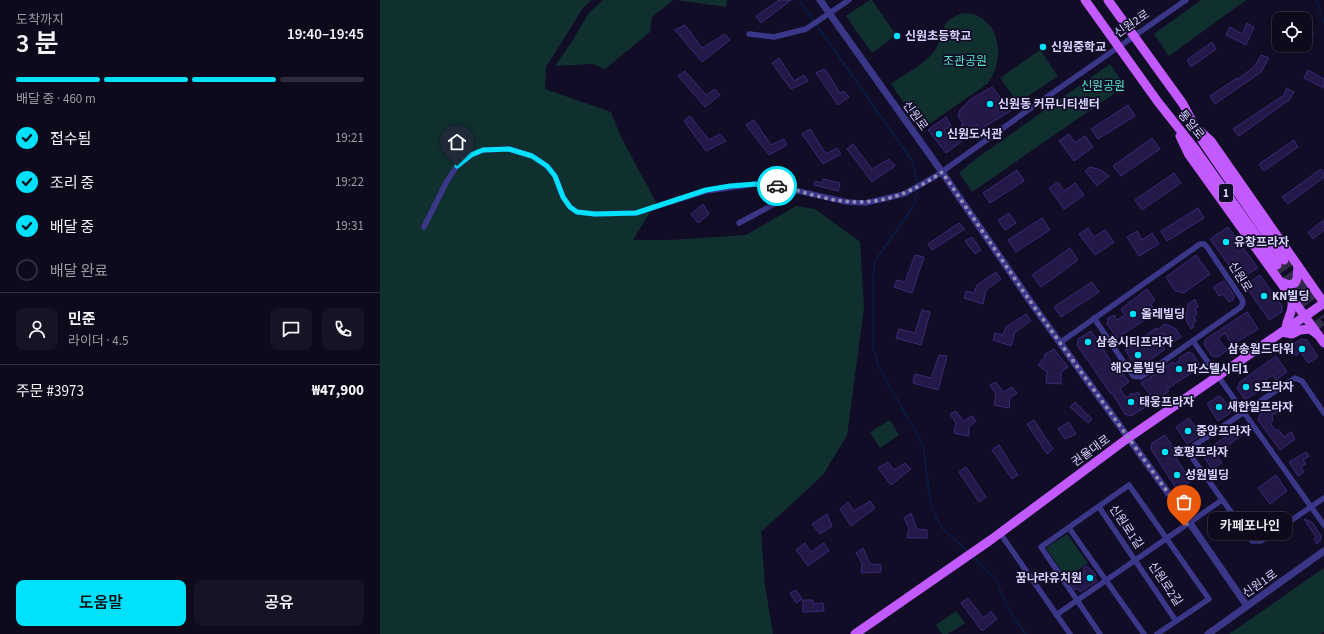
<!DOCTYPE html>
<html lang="ko">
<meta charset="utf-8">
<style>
:root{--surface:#0e0a1c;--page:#171325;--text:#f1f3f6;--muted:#9b9aa3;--line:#2e2b3b;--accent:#00e1fe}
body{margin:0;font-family:"Source Sans 3","Noto Sans KR",sans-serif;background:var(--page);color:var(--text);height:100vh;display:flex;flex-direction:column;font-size:15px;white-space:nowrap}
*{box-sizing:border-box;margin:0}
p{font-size:13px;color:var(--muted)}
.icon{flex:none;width:22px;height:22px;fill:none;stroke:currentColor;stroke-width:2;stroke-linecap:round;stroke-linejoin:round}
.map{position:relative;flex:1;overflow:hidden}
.details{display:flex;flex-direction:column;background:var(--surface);width:380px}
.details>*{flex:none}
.controls{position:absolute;left:892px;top:12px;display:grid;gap:8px}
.controls a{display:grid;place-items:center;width:40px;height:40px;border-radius:8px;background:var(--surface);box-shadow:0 2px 6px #0003,0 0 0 1px var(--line);font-size:20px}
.pin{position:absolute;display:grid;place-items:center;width:34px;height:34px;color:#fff;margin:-41px -17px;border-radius:50% 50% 50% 0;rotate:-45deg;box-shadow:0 0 4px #0007}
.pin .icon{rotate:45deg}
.courier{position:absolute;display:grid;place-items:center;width:40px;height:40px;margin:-20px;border:3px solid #00e1fe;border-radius:50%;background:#fff;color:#222;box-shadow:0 1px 5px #0007}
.bubble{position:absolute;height:28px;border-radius:8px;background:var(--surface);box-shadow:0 2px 6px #0003,0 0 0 1px var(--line);font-size:13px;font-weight:600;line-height:28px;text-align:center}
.overview em{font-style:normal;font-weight:600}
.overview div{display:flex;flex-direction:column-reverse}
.overview{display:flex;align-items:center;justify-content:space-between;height:68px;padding:0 16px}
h1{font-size:26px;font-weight:600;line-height:30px}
.bar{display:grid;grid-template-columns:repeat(4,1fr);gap:6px 4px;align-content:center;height:48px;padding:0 16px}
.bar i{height:5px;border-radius:3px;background:var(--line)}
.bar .current{background:var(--accent)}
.bar p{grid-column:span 4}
.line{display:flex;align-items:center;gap:10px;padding:0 16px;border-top:1px solid var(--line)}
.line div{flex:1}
.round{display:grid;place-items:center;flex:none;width:42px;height:42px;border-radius:8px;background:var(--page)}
ol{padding:0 16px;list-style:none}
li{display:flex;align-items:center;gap:12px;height:44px}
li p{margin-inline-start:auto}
li .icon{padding:4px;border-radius:50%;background:var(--accent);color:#111;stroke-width:4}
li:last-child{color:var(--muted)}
li i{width:22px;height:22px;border:2px solid var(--line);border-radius:50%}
.action{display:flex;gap:8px;margin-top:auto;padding:8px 16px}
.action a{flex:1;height:46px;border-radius:8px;background:var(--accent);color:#111;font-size:16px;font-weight:600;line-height:46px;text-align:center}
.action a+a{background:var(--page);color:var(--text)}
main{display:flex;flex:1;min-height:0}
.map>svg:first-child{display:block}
</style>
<main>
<section class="details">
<div class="overview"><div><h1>3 분</h1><p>도착까지</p></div><em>19:40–19:45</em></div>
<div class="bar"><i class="current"></i><i class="current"></i><i class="current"></i><i></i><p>배달 중 · 460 m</p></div>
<ol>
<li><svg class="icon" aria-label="check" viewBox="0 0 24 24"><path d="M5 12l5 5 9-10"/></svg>접수됨<p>19:21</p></li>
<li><svg class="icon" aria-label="check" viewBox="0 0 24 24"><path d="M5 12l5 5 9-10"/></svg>조리 중<p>19:22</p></li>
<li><svg class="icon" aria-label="check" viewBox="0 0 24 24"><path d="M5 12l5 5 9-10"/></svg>배달 중<p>19:31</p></li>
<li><i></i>배달 완료</li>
</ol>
<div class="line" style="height:72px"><a class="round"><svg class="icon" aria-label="person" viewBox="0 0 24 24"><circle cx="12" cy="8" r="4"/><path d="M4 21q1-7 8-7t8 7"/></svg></a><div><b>민준</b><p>라이더 · 4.5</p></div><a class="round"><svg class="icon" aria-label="chat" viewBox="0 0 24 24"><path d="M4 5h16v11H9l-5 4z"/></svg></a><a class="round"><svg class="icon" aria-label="phone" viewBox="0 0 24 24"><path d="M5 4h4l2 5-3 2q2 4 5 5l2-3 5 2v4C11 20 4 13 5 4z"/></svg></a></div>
<div class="line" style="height:52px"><div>주문 #3973</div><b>₩47,900</b></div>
<div class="action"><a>도움말</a><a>공유</a></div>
</section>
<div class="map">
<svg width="944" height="634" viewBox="0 0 944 634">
<rect width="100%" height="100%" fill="#120d26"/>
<g fill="#103030">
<polygon points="0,0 212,0 203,8 166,67 165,89 231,112 241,137 276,202 253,240 290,240 366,235 416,206 435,209 480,242 484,308 467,435 443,475 381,532 385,586 393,634 0,634"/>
<polygon points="223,0 293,0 272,17 270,32 225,69 212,64 175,66 193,40 208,14"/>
<polygon points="296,0 347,0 346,7"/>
<polygon points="490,0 492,0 516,35 492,53 466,16"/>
<polygon points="821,0 866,0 789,56 774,34"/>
<path d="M 583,13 C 619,13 628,59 607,84 L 542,129 L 511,84 C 523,75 541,66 551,55 C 567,39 554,23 583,13 Z"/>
<polygon points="660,50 678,76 638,103 620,78"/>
<polygon points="730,64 745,86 592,192 579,173 593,161"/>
<polygon points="510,420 519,435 500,448 490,432"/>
<polygon points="687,534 708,563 686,578 666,548"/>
<polygon points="944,568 944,632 940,634 849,634"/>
<polygon points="576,611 585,623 568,634 562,634 556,625"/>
</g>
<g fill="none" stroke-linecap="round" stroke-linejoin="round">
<g stroke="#071d46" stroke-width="1.5">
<polyline points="419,0 434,21"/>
<polyline points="937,0 944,23"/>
<polyline points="436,24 533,162 538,185"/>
<polyline points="538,189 533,207 495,261 493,279 493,347 499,368 543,445 550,499 554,513 561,527 588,552"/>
<polyline points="593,557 614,577 634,619 646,634"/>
</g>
</g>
<g fill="#231848" stroke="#392976">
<polygon points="399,0 411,0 381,23 376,16"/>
<polygon points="867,23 874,27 866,45 846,35 850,27 862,34"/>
<polygon points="305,25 322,48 345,34 350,40 322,62 295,30"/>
<polygon points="925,28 934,33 923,51 910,45 925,45"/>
<polygon points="832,42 836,49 811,67 807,60"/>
<polygon points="881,55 889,58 881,72 835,104 830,96 857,78 858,79 875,66"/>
<polygon points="399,58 414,81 424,75 428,81 411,89 392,63"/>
<polygon points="445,69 460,93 464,91 469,97 458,105 436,73"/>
<polygon points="928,70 944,79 944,88 924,78"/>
<polygon points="305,71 326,95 335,89 340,95 325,107 298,76"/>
<polygon points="612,87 631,111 597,131 597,124 587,132 581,125 583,124 578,116 580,110 591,99"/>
<polygon points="907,88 914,92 909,100 859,136 853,129 904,95"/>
<polygon points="748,105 755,116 718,139 711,129"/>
<polygon points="310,116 329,140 340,134 346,141 326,151 304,121"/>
<polygon points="566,117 571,126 564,130 571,139 582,132 586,138 566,153 548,130"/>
<polygon points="374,120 391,145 404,139 407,145 389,155 366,125"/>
<polygon points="430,129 446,154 457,148 461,154 443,164 422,134"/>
<polygon points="689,134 695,143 705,136 713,147 694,161 679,141"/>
<polygon points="772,138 780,149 741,176 733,166"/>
<polygon points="914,140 918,147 884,171 879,164"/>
<polygon points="473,144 492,169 509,159 515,166 492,182 467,149"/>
<polygon points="710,167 721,170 729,176 717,186 705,171"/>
<polygon points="941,169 944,173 944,177 908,204 902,197"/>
<polygon points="637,170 644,181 610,203 603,193"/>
<polygon points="794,173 801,183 762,210 755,200"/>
<polygon points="443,179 460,183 458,191 434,185 435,181 442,183"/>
<polygon points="678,182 684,191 695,183 704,195 684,209 669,188"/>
<polygon points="323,204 329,214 318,223 311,214"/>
<polygon points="818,208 824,218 787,241 781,231"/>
<polygon points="629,213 636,223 625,230 618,220"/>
<polygon points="662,218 670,230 636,252 628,240"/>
<polygon points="944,220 944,230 933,239 928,232"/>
<polygon points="579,223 585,229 552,250 548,244"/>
<polygon points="848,227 878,268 859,279 830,239"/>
<polygon points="708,228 714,237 725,230 734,242 715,255 699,234"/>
<polygon points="757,231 762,240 772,233 779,244 759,256 747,237"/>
<polygon points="592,237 601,250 595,254 585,241"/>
<polygon points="690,248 698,260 661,287 652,275"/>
<polygon points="535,255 544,257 532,293 514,287 517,280 525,282"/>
<polygon points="816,255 830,274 804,293 795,291 786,277"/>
<polygon points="616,272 621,279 606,290 603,304 584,298 586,291 594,293 597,285"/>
<polygon points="880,275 902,306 902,312 889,320 865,285"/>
<polygon points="844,281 854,295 853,300 849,302 843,294 839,296 833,287"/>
<polygon points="712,282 719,292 681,317 674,307"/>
<polygon points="767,289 775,300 771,304 773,308 769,317 737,338 727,324 728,318 734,315 737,320 745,315 741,309"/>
<polygon points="815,299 818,307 815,309 817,314 814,316 816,321 813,324 814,327 811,329 806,320 808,304"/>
<polygon points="542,310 550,312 541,345 516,338 519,329 535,333"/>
<polygon points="867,312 878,329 852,345 845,333 838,338 847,350 838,357 832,356 824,344 826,339"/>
<polygon points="646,314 651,321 635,332 631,346 613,340 615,333 623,335 626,327"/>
<polygon points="785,324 795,328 801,337 790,344 783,333 776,337 785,349 761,367 755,365 745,350 776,328 777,330"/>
<polygon points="711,331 736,369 738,367 749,382 740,388 746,398 752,393 753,395 758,392 767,406 751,416 745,414 732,393 731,394 697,345 698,339"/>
<polygon points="922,339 927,340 938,357 928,363 921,352 916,356 909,346"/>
<polygon points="674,349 688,367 681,372 681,384 666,383 667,372 658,365 665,357 664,355"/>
<polygon points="808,352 813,354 819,364 819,368 787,389 789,391 775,401 761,383 793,362 795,364 800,360 799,358"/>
<polygon points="559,355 567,356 558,390 533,383 535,374 551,378"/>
<polygon points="896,356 907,372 896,380 893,375 886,379 889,384 886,387 882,381 874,386 877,392 865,400 857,388 860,382"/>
<polygon points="616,382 623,392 632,387 637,393 630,398 629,408 614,405 616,394 610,385"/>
<polygon points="838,396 842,398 851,410 849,414 838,421 827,404"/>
<polygon points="695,402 712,419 708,423 690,407"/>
<polygon points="894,406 898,412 892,415 893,421 890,423 896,431 898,429 904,437 911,432 915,439 900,450 878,420 880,414"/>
<polygon points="576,411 583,421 592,416 596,421 589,427 589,436 574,433 576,423 570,414"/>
<polygon points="809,418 821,435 807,444 796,427"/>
<polygon points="654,420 673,449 667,454 647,424"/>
<polygon points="689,422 696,434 685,439 678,429"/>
<polygon points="861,426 865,433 847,446 848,448 837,455 842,463 832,469 824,457 825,451"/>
<polygon points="785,435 799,456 796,458 811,481 797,490 771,449 772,443"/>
<polygon points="619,445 638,475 632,479 612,450"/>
<polygon points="926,452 929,456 923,460 926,464 921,467 924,472 918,476 909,462"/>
<polygon points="508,462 514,470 525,463 531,469 511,485 498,468"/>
<polygon points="586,467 606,497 599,502 579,472"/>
<polygon points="896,475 907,491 890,504 878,488"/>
<polygon points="490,501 495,508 471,526 460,509 468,502 474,511"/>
<polygon points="531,513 537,529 547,530 547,538 527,538 529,528 524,518"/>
<polygon points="447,514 452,526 440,534 432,524"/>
<polygon points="924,519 932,522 941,536 940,541 937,544 934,539 936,537"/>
<polygon points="425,543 431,552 444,543 449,551 428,566 416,550"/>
<polygon points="483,548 490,564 501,565 501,572 481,573 482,563 476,553"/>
<polygon points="707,566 716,575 714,576 717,581 700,592 697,588 695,590 691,584 693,583 690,578 694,575 696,579 704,574 703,572 705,571 703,568"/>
<polygon points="416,590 422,599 416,603 410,593"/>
<polygon points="588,598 603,618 611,611 617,619 602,631 581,603"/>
<polygon points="423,600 433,600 433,604 443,603 444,611 423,612"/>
</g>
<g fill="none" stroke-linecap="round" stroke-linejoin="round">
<g stroke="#302b47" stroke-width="9" stroke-dasharray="9 4.5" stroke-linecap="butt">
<polyline points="904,260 944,317"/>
<polyline points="897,265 944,332"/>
</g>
<g stroke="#3a3688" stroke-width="5.5">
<polyline points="369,34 394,37 426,29 469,0"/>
<polyline points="359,223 411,195 416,191"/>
<polyline points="44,227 67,181 77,166 91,155 103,150 129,149 152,156 167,166 175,176 183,197 190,207 197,212 215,214 256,213 326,191 376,184 401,187 467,202 486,203 524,194 556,176 651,108 806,0"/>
<polyline points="813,341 944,525"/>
<polyline points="681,342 688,337 820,244 824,244 827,247 862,299 863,303 861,307 761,377 753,376 714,318"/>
<polyline points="944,413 922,381 915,378 812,447 811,454 813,459 872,541 881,541 944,498"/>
<polyline points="719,507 796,621"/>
<polyline points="689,528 764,634"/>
<polyline points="620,533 690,634"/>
<polyline points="676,615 842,500"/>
<polyline points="720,634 661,547 749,485 829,599 777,634"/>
</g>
<g stroke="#3a3688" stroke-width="7">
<polyline points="440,0 562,172 650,301 814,529 867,606"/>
<polyline points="828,634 944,551"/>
</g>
<g stroke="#c35aff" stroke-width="9">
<polyline points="705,0 778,102 816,150 897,265"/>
<polyline points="728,0 803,104 823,142 904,260"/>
<polyline points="820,131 831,141 944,303"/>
<polyline points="800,136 809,155 944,343"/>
<polyline points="901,282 909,285 915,283 917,279 918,266"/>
<path d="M 906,329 C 907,315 914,314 912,299"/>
<polyline points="902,332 912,334 920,330 930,329 938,335"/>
<polyline points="475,634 612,539 748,438 944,303"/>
</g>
</g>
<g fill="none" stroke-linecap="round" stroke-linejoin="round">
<path stroke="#938eb3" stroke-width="4" stroke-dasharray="0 7.2" d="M 397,186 C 412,188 426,194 441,197 C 488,209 523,199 562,172 L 650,301 L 809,522 L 804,526"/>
<polyline stroke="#00e1fe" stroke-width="5" points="77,166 91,155 103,150 129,149 152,156 167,166 175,176 183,197 190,207 197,212 215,214 256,213 326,190 350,186 376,184 397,186"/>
</g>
<g fill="#00e1fe" stroke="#120d26" stroke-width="1.5">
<circle cx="517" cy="36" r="4"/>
<circle cx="663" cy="47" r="4"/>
<circle cx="610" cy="104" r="4"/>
<circle cx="559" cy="134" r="4"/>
<circle cx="846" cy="242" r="4"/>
<circle cx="884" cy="296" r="4"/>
<circle cx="753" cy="314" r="4"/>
<circle cx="708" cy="342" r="4"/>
<circle cx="922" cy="349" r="4"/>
<circle cx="758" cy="355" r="4"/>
<circle cx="799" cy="369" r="4"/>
<circle cx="866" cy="387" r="4"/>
<circle cx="751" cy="402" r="4"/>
<circle cx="839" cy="407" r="4"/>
<circle cx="808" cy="431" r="4"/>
<circle cx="785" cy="452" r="4"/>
<circle cx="797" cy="475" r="4"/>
<circle cx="710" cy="578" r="4"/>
</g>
<g text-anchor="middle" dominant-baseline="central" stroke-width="3.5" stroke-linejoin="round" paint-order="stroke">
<rect fill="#120d26" stroke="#9d98be" stroke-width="1" x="839" y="184" width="14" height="18" rx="3"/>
<g font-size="11" font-weight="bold" fill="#d8d3ff">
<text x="846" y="193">1</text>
</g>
<g font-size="12" fill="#d8d3ff" stroke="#120d26">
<text transform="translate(752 24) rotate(-34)">신원2로</text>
<text transform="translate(535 116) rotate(54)">신원로</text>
<text transform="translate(811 125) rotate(51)">통일로</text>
<text transform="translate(860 277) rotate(58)">신원로</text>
<text transform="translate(711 451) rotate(-36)">권율대로</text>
<text transform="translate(746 527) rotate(56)">신원로1길</text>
<text transform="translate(785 584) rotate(56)">신원로2길</text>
<text transform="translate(880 584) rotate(-35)">신원1로</text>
</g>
<g font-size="12" font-weight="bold" fill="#d8d3ff" stroke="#120d26" text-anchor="start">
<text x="525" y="36">신원초등학교</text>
<text x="671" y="47">신원중학교</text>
<text x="618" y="104">신원동 커뮤니티센터</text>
<text x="567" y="134">신원도서관</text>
<text x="854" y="242">유창프라자</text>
<text x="892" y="296">KN빌딩</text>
<text x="761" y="314">올레빌딩</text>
<text x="716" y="342">삼송시티프라자</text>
<text x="914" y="349" text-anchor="end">삼송월드타워</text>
<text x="758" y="368" text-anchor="middle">해오름빌딩</text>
<text x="807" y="369">파스텔시티1</text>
<text x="874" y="387">S프라자</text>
<text x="759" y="402">태웅프라자</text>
<text x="847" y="407">새한일프라자</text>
<text x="816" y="431">중앙프라자</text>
<text x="793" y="452">호평프라자</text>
<text x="805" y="475">성원빌딩</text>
<text x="702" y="578" text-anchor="end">꿈나라유치원</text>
</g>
<g font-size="12" fill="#57e7c5" stroke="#120d26">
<text x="585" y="61">조관공원</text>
<text x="723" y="86">신원공원</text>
</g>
</g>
</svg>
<div class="controls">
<a><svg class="icon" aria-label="locate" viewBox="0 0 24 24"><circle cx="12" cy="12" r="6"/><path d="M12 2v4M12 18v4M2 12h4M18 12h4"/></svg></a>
</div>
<div class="pin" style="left:804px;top:526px;background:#ea580c"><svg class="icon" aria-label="bag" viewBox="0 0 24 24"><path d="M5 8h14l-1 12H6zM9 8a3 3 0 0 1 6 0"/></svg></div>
<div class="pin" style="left:77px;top:166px;background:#1f2937"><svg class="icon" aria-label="home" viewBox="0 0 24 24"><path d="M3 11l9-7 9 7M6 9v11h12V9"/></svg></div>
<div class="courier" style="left:397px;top:186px"><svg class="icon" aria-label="car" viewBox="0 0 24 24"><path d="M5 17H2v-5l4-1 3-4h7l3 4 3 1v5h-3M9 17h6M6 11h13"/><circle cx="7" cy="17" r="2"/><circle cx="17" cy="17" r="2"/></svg></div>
<div class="bubble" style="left:828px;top:512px;width:84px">카페포나인</div>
</div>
</main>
